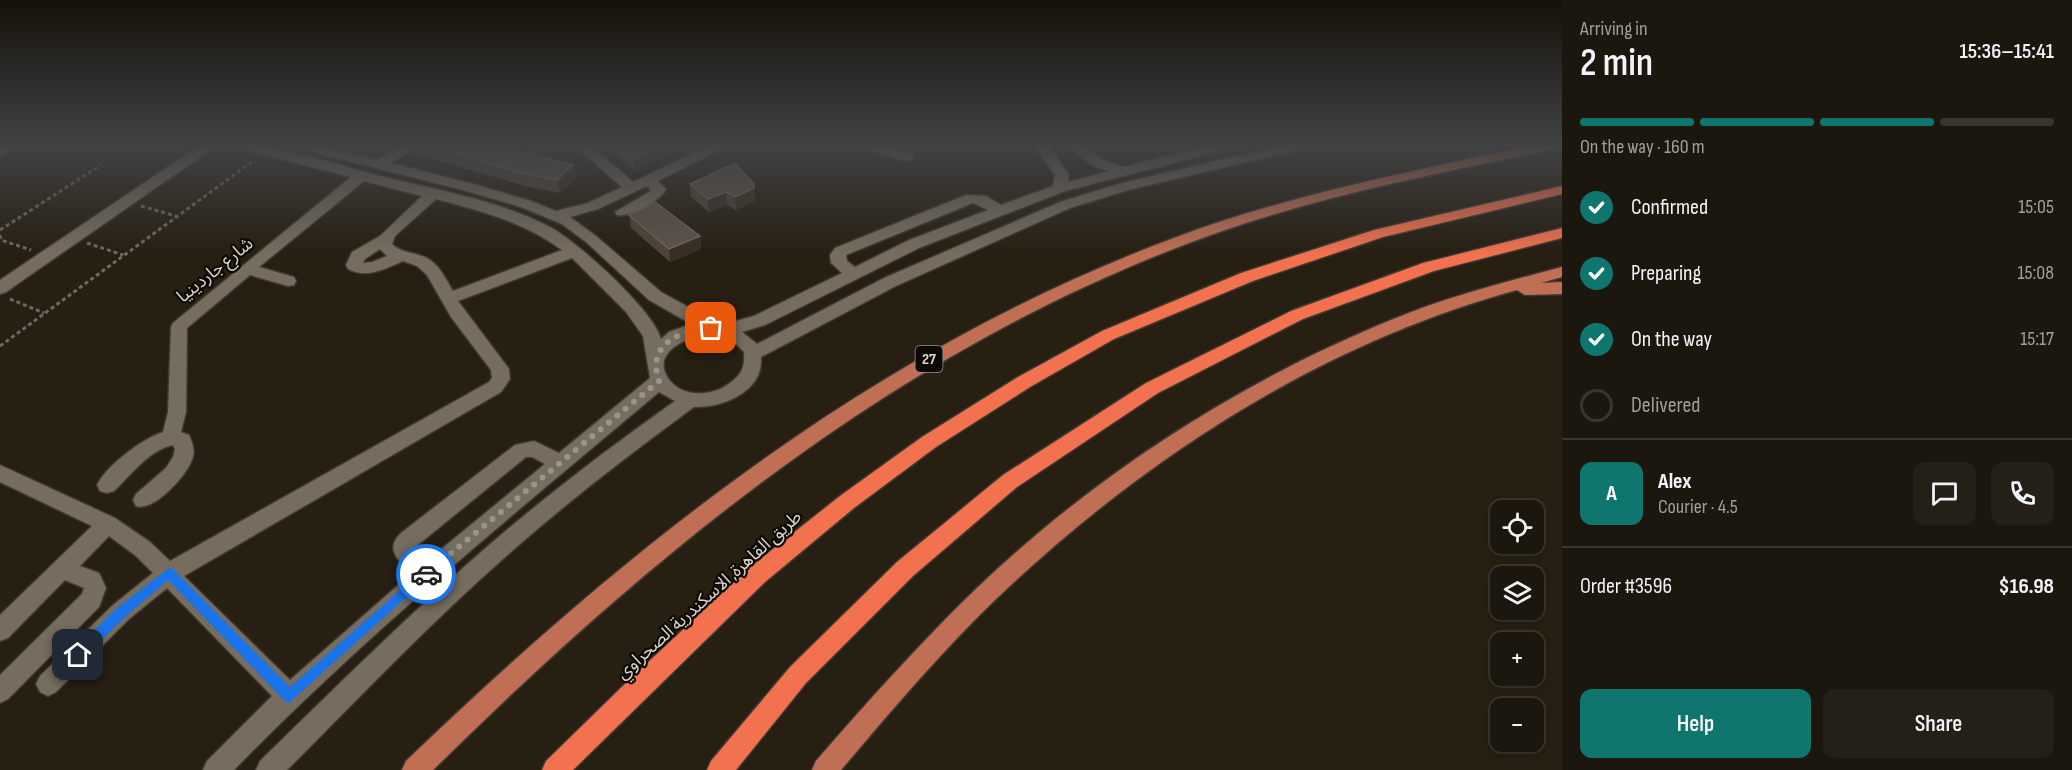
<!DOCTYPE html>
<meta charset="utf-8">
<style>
:root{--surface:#1c170e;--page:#252017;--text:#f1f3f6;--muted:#a09f9e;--line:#3a362e;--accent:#0f766e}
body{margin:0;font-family:"Sofia Sans Condensed","Noto Sans Arabic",sans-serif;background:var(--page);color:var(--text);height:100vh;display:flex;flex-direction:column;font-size:22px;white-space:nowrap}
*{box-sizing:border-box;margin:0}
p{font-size:20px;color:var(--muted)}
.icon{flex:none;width:33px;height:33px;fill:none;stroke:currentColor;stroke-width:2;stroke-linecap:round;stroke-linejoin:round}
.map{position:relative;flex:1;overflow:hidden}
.panel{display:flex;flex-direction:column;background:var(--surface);width:510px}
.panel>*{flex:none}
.fabs{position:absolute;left:1490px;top:500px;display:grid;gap:12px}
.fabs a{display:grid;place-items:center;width:54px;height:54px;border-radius:12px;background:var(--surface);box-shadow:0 3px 9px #0003,0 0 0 2px var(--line);font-size:30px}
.pin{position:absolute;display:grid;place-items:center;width:51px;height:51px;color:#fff;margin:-26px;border-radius:12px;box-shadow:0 3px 9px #0006}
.courier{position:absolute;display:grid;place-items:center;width:60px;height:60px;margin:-30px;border:4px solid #1a73e8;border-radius:50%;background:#fff;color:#222;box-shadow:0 2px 8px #0007}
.head em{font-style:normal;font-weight:600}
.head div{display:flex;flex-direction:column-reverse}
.head{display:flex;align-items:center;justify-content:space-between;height:102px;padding:0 18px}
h1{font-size:39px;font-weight:600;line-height:45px}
.bar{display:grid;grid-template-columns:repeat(4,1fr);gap:9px 6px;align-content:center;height:72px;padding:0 18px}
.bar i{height:8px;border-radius:4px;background:var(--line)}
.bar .selected{background:var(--accent)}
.bar p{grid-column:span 4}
.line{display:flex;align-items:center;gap:15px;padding:0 18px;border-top:2px solid var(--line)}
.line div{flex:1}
.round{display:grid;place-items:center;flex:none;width:63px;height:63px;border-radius:12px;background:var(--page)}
ol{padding:0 18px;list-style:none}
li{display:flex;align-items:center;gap:18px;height:66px}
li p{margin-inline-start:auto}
li .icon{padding:6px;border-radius:50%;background:var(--accent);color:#fff;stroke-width:4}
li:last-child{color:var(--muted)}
li i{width:33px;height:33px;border:3px solid var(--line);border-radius:50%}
.primary-button{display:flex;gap:12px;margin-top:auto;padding:12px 18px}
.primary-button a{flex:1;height:69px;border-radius:12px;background:var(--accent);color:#fff;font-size:24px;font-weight:600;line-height:69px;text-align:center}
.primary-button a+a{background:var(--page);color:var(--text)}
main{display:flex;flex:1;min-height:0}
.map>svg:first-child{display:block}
</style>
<main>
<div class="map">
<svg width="1562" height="770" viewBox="0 0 1562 770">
<rect width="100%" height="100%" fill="#261f12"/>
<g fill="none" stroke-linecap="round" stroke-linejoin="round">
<g stroke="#3f3932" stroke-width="3">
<g id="minor">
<polygon points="18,146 0,157 1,146"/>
<polygon points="199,146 216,146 6,292 0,294 0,280"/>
<path d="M 239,146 C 285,146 333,164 376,175 C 434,190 497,199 550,227 C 577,241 654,311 661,339 L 669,332 L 691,324 L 649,300 L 586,242 L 562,224 L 521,207 L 463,190 L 301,149 L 299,146 L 323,146 L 377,160 L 401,146 L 418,146 L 391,163 L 473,184 L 531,201 L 556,211 L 588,203 L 622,187 L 584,154 L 582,151 L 584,148 L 594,148 L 633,182 L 708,146 L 727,146 L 658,181 L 666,189 C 663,199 628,218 617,215 L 615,212 L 651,191 L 647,186 L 598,209 L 570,217 L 596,236 L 661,292 L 721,325 L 754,316 L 842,273 L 831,263 L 830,255 L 835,248 L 966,195 L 986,196 L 1001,205 L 1053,186 L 1055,175 L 1035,146 L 1049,146 L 1069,175 L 1068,182 L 1109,171 L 1093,166 L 1067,146 L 1083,146 L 1103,160 L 1124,167 L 1206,146 L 1230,146 L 1228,149 L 1065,191 L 919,248 L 765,325 L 742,332 L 757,344 L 884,278 L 1060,202 L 1119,184 L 1278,146 L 1304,146 L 1302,149 L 1128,190 L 1070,208 L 896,286 L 761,357 C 764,392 722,408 694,407 C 631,453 570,500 512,551 C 433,620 361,696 287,770 L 256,770 L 260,761 C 337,686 413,610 495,540 C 552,491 613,445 675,401 L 659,392 C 514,514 366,634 234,770 L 203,770 L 207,761 L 272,696 L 167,588 L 129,619 L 56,692 L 48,696 L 40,692 L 36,684 L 40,676 L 113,605 L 153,573 L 136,556 L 109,536 L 80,566 L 99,573 L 106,588 L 99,607 L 8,699 L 0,703 L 0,675 L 82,594 L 84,588 L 65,580 L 8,638 L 0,641 L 0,615 L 92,526 L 0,482 L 0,465 L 115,518 L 150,542 L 170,561 L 489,382 L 492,378 L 491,370 L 451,317 L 427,275 L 417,266 L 403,261 C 385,269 367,279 348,269 L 346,265 L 352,252 L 380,236 L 422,196 L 364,181 L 259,267 L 294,277 L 296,281 L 294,285 L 288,286 L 250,275 L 187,328 L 186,412 L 181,432 L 189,435 C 192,442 195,449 193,457 C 188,475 154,512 136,506 L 133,500 L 136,494 L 166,468 L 173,457 L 175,449 L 173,445 C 149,450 131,475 114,491 L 107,493 L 100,491 L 97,485 C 107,465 142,439 163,432 L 168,412 L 171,327 L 173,323 L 351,177 L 241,149 ZM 436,199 C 481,211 524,222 562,250 L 453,291 C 445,278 438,261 422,256 C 411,252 400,252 392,244 L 395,236 ZM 973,203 L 988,210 L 909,240 L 855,267 L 847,261 L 846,255 ZM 380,249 L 387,256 L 372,262 L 363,263 L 365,259 ZM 572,258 L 626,312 L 643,336 L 650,378 L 559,453 L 534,441 L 515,445 L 401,533 C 384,549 399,562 412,573 L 290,680 L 184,576 L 501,392 L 510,379 L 509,369 L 458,301 ZM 711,334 L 733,341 L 744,352 C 745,367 742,374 730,383 C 712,397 681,398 668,378 C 650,351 691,335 711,334 ZM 526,457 L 532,457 L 545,464 L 428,560 L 414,548 Z"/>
<polygon points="862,146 885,146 912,154 914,157 907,161 864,149"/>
</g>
</g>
<g stroke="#3f3932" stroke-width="3">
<g id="major">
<path d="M 1528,146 L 1556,146 L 1549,150 C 1441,173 1330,194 1225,230 C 914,338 664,542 433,770 L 402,770 L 406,761 C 633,543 876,349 1174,238 C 1288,195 1409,172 1528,146 Z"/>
<path d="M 1562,267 L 1562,277 L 1541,283 L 1562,282 L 1562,294 L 1525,295 L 1517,290 C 1320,344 1144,458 996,599 C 941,652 891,711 841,770 L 812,770 L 816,761 C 868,701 921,642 978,587 C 1099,472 1242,380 1396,318 C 1450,296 1506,282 1562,267 Z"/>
</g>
</g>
<g stroke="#3f3932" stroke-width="3">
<g id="highway">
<polygon points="1562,186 1562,194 1383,237 1253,281 1114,339 1030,387 936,447 854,508 765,582 573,770 542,770 546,761 629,680 749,568 840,496 922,437 1018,377 1102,331 1241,273 1374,230"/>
<polygon points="1562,228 1562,238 1434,271 1303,319 1158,393 1017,487 913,576 806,683 736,770 707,770 711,761 790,667 897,562 1003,475 1146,383 1291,311 1423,263"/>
</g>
</g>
<g stroke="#6f695e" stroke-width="3" stroke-dasharray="4 3" stroke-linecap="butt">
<polyline points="141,206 176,216"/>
<polyline points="0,230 101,165"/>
<polyline points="0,235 1,240 31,250"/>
<polyline points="87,243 123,255"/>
<polyline points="10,299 44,313"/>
<polyline points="0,346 253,161"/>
</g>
<use href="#minor" fill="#766d5f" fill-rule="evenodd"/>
<use href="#major" fill="#c06f55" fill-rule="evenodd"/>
<use href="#highway" fill="#f2714f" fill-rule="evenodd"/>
</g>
<g fill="#4e4339">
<polygon points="410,146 501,146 576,178 560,193 525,186 413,153"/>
<polygon points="607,146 688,146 660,158 635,171 608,149"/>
<polygon points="690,184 754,184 755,201 736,210 727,205 709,212 691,197"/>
<polygon points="629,215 700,236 701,249 670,262 631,228"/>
</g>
<g fill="#382e23">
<polygon points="663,146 688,146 660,158 635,171 634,160"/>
<polygon points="573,165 576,178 560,193 557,180"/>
<polygon points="754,188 755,201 736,210 735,197"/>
<polygon points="726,192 727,205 709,212 708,199"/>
<polygon points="700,236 701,249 670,262 669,249"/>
</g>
<g fill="#5d5349" stroke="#71675d" stroke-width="1.5">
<polygon points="428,146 501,146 573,165 557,180 521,173"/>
<polygon points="615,146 663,146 634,160"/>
<polygon points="735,163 754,184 754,188 735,197 726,192 708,199 690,184"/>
<polygon points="655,202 700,236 669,249 629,215"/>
</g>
<linearGradient id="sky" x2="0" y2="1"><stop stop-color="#15110a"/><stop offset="0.57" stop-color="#414244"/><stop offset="1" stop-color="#414244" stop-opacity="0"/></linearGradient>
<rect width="1562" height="254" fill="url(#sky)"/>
<polygon fill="#1a73e8" points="169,568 173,569 290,687 422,571 426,569 432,574 289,703 285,701 168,580 126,616 82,659 73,659 71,655 73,651 117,608"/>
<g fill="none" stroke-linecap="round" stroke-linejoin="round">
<path stroke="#9a958b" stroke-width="6" stroke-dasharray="0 10.8" d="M 426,574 L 659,381 C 646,344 680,330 711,328"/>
</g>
<g text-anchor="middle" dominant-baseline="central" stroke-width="4.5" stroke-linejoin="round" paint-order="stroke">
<rect fill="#0d0905" stroke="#9c9790" stroke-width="1.5" x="915.5" y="346" width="27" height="26" rx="4.5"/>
<g font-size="16" font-weight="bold" fill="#d9d4cc">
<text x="929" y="359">27</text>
</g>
<g font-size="18" fill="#d9d4cc" stroke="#0d0905">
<text transform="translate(215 270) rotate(-39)">شارع جاردينيا</text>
<text transform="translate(709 595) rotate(-42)">طريق القاهرة, الاسكندرية الصحراوي</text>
</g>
</g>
</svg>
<div class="fabs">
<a><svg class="icon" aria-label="locate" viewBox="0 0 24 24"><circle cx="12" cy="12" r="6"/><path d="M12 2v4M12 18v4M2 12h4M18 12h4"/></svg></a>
<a><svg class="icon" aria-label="layers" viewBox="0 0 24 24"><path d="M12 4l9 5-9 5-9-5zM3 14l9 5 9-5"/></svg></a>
<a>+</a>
<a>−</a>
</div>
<div class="pin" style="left:711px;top:328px;background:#ea580c"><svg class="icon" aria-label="bag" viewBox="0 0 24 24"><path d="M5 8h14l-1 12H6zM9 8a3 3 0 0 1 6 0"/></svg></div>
<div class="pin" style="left:78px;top:655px;background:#1f2937"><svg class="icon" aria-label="home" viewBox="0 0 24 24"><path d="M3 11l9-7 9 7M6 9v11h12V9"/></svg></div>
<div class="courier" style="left:426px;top:574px"><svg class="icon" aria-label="car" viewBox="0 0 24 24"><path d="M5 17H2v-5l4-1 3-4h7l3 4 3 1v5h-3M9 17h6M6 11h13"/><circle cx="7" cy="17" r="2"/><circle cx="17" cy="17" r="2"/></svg></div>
</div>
<section class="panel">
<div class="head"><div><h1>2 min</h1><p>Arriving in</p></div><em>15:36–15:41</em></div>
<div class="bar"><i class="selected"></i><i class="selected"></i><i class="selected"></i><i></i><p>On the way · 160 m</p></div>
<ol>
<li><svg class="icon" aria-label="check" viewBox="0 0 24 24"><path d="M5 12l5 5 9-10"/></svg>Confirmed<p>15:05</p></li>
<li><svg class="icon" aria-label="check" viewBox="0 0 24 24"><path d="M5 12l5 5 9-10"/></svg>Preparing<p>15:08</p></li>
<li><svg class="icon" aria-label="check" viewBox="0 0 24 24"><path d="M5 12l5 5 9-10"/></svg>On the way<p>15:17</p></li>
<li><i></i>Delivered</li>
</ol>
<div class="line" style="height:108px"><b class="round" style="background:var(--accent);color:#fff">A</b><div><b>Alex</b><p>Courier · 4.5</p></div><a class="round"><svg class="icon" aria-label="chat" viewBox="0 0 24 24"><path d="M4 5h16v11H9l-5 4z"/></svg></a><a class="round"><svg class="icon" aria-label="phone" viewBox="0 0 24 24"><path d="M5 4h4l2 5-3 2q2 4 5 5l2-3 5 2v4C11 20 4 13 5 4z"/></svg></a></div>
<div class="line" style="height:78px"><div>Order #3596</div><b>$16.98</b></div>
<div class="primary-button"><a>Help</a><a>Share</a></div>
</section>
</main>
